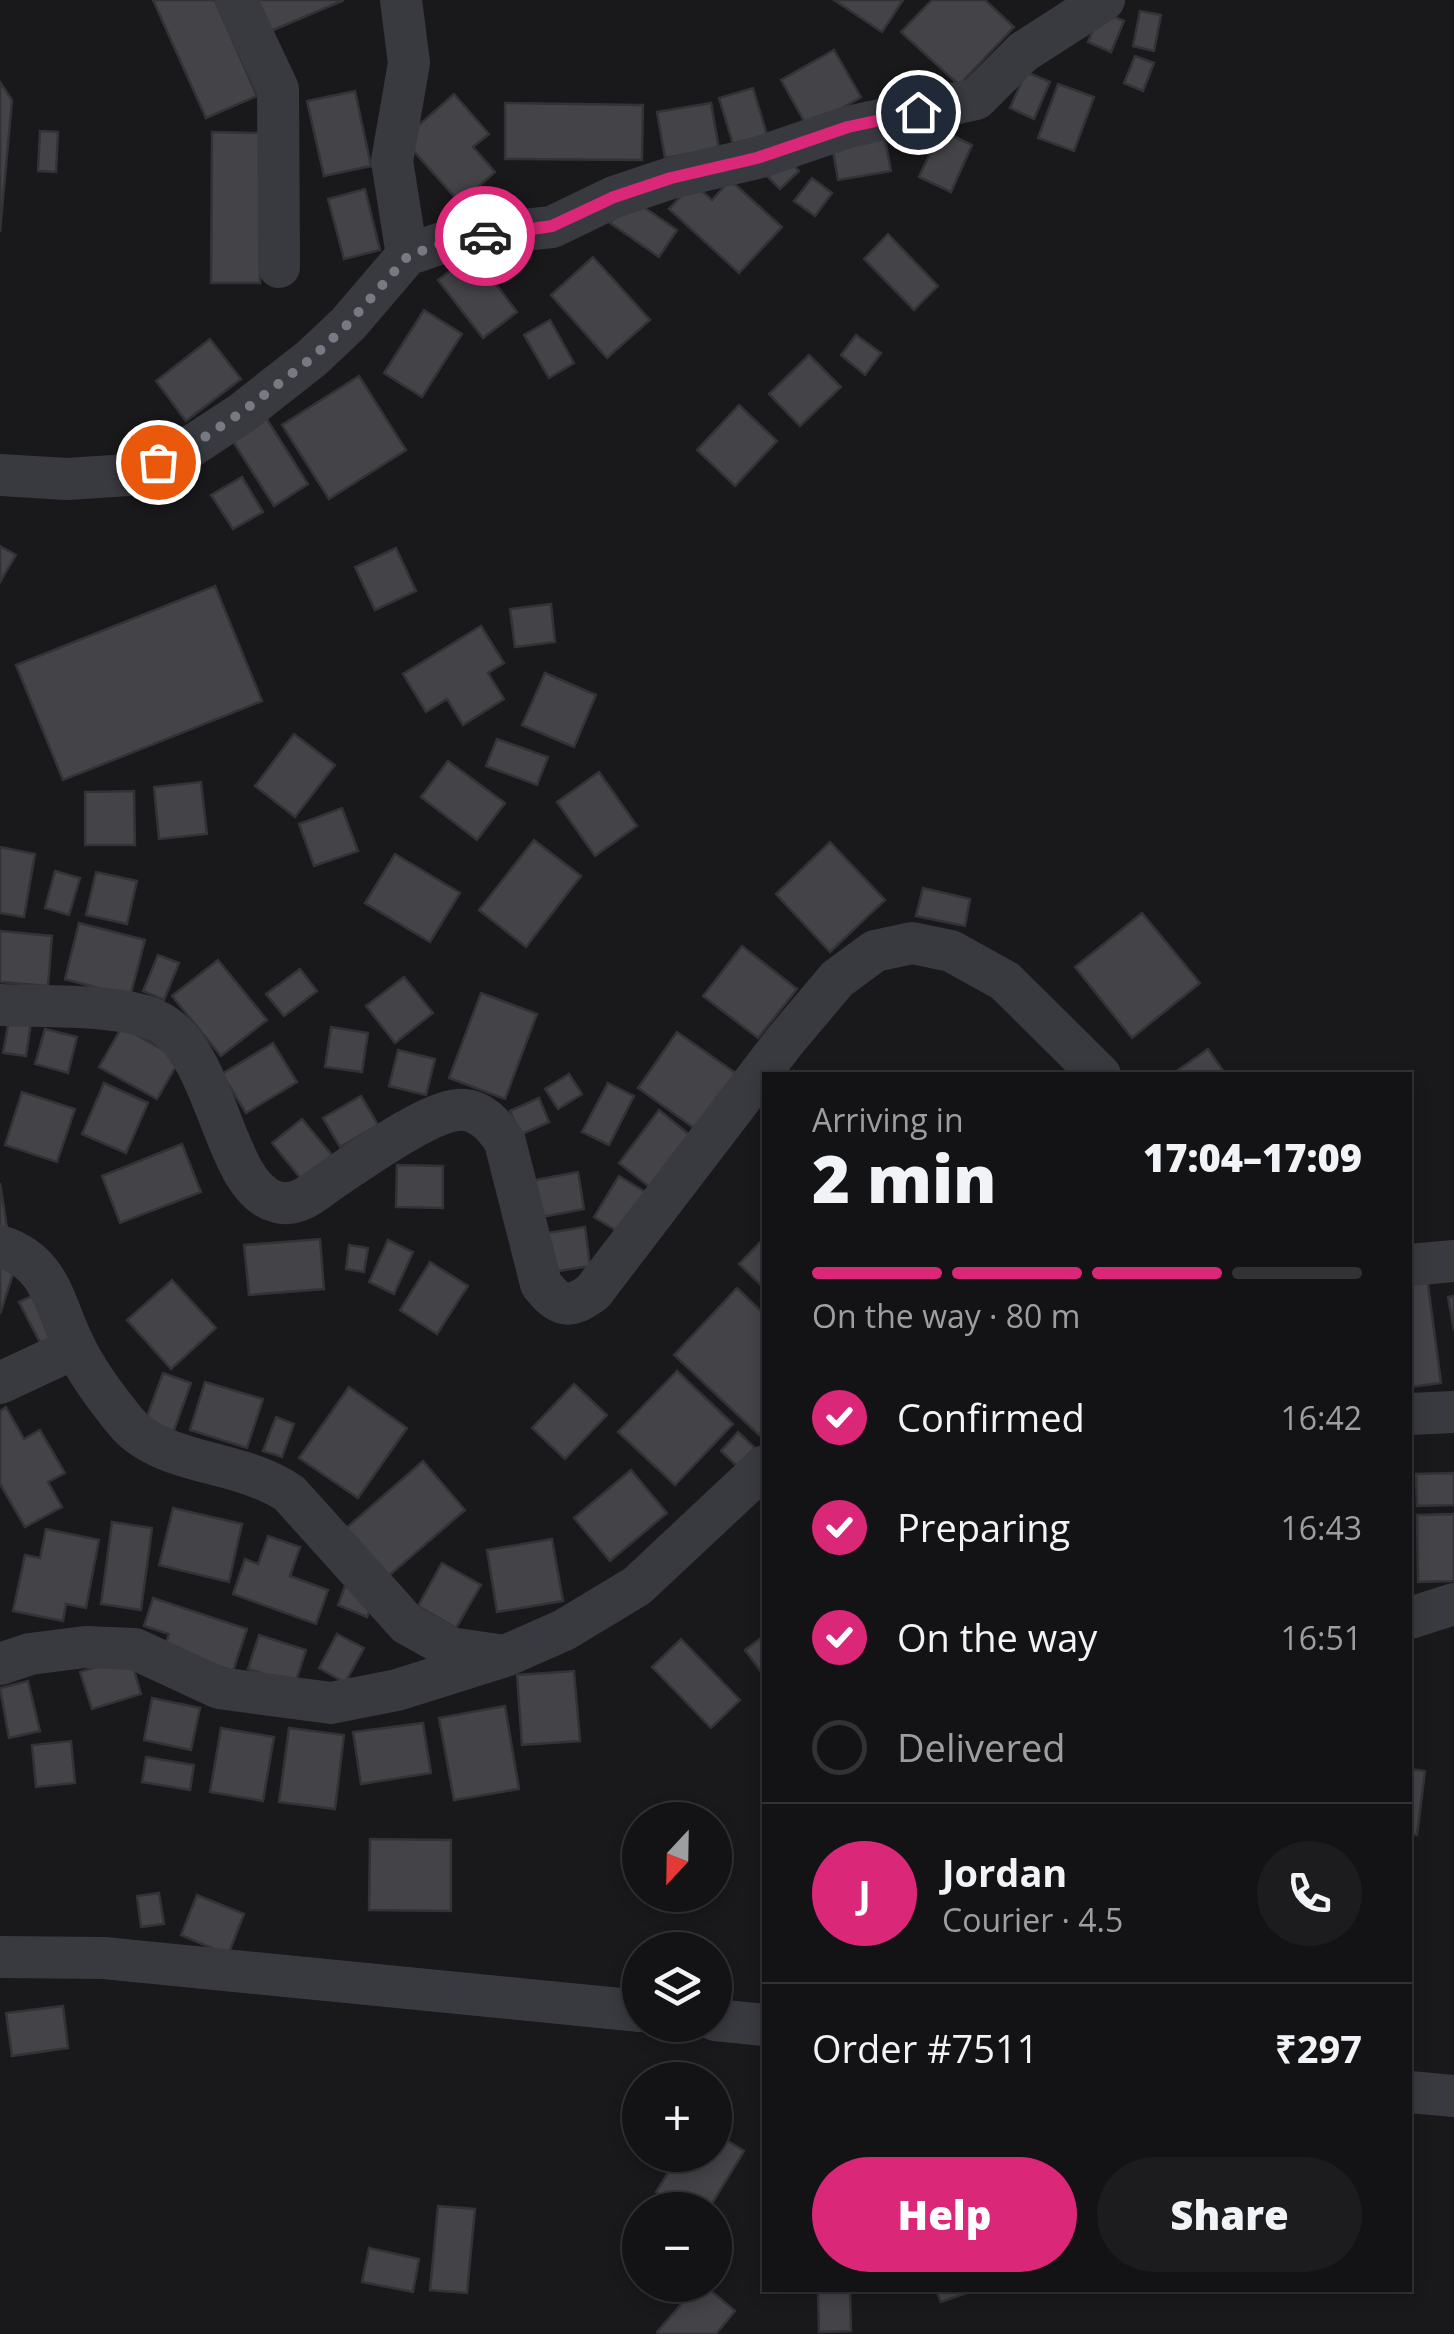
<!DOCTYPE html>
<meta charset="utf-8">
<style>
:root{--surface:#131214;--page:#1c1b1d;--text:#f1f3f6;--muted:#9d9ea0;--line:#323234;--accent:#db2777}
body{margin:0;font-family:"Open Sans",sans-serif;background:var(--page);color:var(--text);height:100vh;display:flex;flex-direction:column;font-size:38px;white-space:nowrap}
*{box-sizing:border-box;margin:0}
p{font-size:32px;color:var(--muted)}
.icon{flex:none;width:55px;height:55px;fill:none;stroke:currentColor;stroke-width:2;stroke-linecap:round;stroke-linejoin:round}
.map{position:relative;flex:1;overflow:hidden}
.drawer{position:absolute;left:762px;top:1072px;width:650px;height:1220px;display:flex;flex-direction:column;background:var(--surface);border-radius:0px;box-shadow:0 5px 15px #0003,0 0 0 2px var(--line)}
.drawer>*{flex:none}
.needle{width:65px;rotate:202deg}
.controls{position:absolute;left:622px;top:1802px;display:grid;gap:20px}
.controls a{display:grid;place-items:center;width:110px;height:110px;border-radius:50%;background:var(--surface);box-shadow:0 5px 15px #0003,0 0 0 2px var(--line);font-size:50px}
.pin{position:absolute;display:grid;place-items:center;width:85px;height:85px;color:#fff;margin:-42px;border:5px solid #fff;border-radius:50%;box-shadow:0 2px 10px #0007}
.courier{position:absolute;display:grid;place-items:center;width:100px;height:100px;margin:-50px;border:8px solid #db2777;border-radius:50%;background:#fff;color:#222;box-shadow:0 2px 12px #0007}
.head em{font-style:normal;font-weight:800}
.head div{display:flex;flex-direction:column-reverse}
.head{display:flex;align-items:center;justify-content:space-between;height:170px;padding:0 50px}
h1{font-size:65px;font-weight:800;line-height:75px}
.bar{display:grid;grid-template-columns:repeat(4,1fr);gap:15px 10px;align-content:center;height:120px;padding:0 50px}
.bar i{height:12px;border-radius:8px;background:var(--line)}
.bar .active{background:var(--accent)}
.bar p{grid-column:span 4}
.line{display:flex;align-items:center;gap:25px;padding:0 50px;border-top:2px solid var(--line)}
.line div{flex:1}
.round{display:grid;place-items:center;flex:none;width:105px;height:105px;border-radius:52px;background:var(--page)}
ol{padding:0 50px;list-style:none}
li{display:flex;align-items:center;gap:30px;height:110px}
li p{margin-inline-start:auto}
li .icon{padding:10px;border-radius:50%;background:var(--accent);color:#fff;stroke-width:4}
li:last-child{color:var(--muted)}
li i{width:55px;height:55px;border:5px solid var(--line);border-radius:50%}
.primary-button{display:flex;gap:20px;margin-top:auto;padding:20px 50px}
.primary-button a{flex:1;height:115px;border-radius:60px;background:var(--accent);color:#fff;font-size:40px;font-weight:800;line-height:115px;text-align:center}
.primary-button a+a{background:var(--page);color:var(--text)}
.map>svg:first-child{display:block}
</style>
<div class="map">
<svg width="1454" height="2334" viewBox="0 0 1454 2334">
<rect width="100%" height="100%" fill="#19181b"/>
<g fill="#434348" stroke="#333237" stroke-width="2.5">
<polygon points="153,0 215,0 257,96 206,118"/>
<polygon points="257,0 344,0 271,31"/>
<polygon points="834,0 903,0 882,32"/>
<polygon points="932,0 985,0 1014,27 959,85 901,32"/>
<polygon points="1101,11 1124,21 1111,52 1088,42"/>
<polygon points="1140,11 1161,15 1154,51 1133,46"/>
<polygon points="834,50 861,97 808,128 781,80"/>
<polygon points="1135,56 1154,63 1143,91 1124,83"/>
<polygon points="1026,72 1050,82 1034,119 1010,108"/>
<polygon points="0,82 12,100 0,232"/>
<polygon points="1058,84 1094,97 1074,151 1038,138"/>
<polygon points="753,88 767,135 733,144 719,98"/>
<polygon points="355,91 371,166 324,176 307,101"/>
<polygon points="454,94 489,134 473,147 495,172 460,203 403,139"/>
<polygon points="505,103 643,105 642,160 505,159"/>
<polygon points="711,103 719,149 665,158 657,112"/>
<polygon points="883,129 891,171 838,180 831,139"/>
<polygon points="941,130 972,145 951,192 919,177"/>
<polygon points="40,131 58,132 56,172 38,171"/>
<polygon points="212,132 261,133 260,283 211,283"/>
<polygon points="787,159 799,171 780,189 768,177"/>
<polygon points="812,178 832,193 815,216 794,201"/>
<polygon points="730,180 782,227 739,273 669,209 693,183 712,200"/>
<polygon points="365,189 380,250 344,259 328,199"/>
<polygon points="629,197 677,230 659,257 610,223"/>
<polygon points="888,234 938,286 914,310 864,259"/>
<polygon points="473,254 517,312 483,338 438,280"/>
<polygon points="593,257 650,320 607,358 551,295"/>
<polygon points="424,310 462,334 422,397 384,373"/>
<polygon points="550,320 574,363 549,378 524,335"/>
<polygon points="856,335 881,353 865,375 841,355"/>
<polygon points="210,339 241,379 186,421 156,381"/>
<polygon points="809,355 841,387 800,426 769,394"/>
<polygon points="359,376 406,450 329,499 282,425"/>
<polygon points="739,405 777,441 735,486 697,450"/>
<polygon points="263,413 308,484 274,506 229,435"/>
<polygon points="242,477 263,512 233,529 211,495"/>
<polygon points="0,546 16,555 0,582"/>
<polygon points="396,548 416,591 375,610 355,567"/>
<polygon points="215,586 262,701 63,780 16,665"/>
<polygon points="551,604 555,642 515,647 510,609"/>
<polygon points="481,626 504,663 488,673 504,699 463,725 447,699 426,712 403,674"/>
<polygon points="545,673 596,695 574,747 522,725"/>
<polygon points="294,734 335,765 295,817 255,786"/>
<polygon points="497,739 548,757 537,785 486,766"/>
<polygon points="448,761 505,803 477,840 421,797"/>
<polygon points="599,772 637,826 595,856 557,802"/>
<polygon points="201,782 207,834 159,839 154,787"/>
<polygon points="134,791 135,845 85,845 85,792"/>
<polygon points="342,808 358,851 314,866 299,824"/>
<polygon points="534,840 581,876 526,947 479,910"/>
<polygon points="830,842 885,900 830,952 776,894"/>
<polygon points="0,847 35,854 24,917 0,913"/>
<polygon points="395,854 460,893 430,942 365,903"/>
<polygon points="55,871 80,878 69,915 45,908"/>
<polygon points="96,872 137,881 127,924 86,915"/>
<polygon points="923,888 970,899 965,926 916,916"/>
<polygon points="1142,913 1200,983 1132,1038 1075,967"/>
<polygon points="79,923 145,940 130,997 65,979"/>
<polygon points="0,931 52,936 48,986 0,982"/>
<polygon points="742,946 797,989 758,1038 703,996"/>
<polygon points="158,955 179,963 164,1000 143,991"/>
<polygon points="218,960 267,1020 221,1056 172,996"/>
<polygon points="300,969 317,991 284,1016 266,994"/>
<polygon points="404,977 433,1013 395,1043 366,1006"/>
<polygon points="481,993 537,1014 505,1099 449,1078"/>
<polygon points="9,1020 31,1023 26,1056 3,1053"/>
<polygon points="122,1027 180,1059 157,1099 99,1067"/>
<polygon points="331,1027 368,1033 362,1072 325,1067"/>
<polygon points="45,1029 77,1037 68,1073 35,1064"/>
<polygon points="677,1032 737,1074 697,1130 638,1088"/>
<polygon points="273,1043 297,1082 246,1113 222,1074"/>
<polygon points="1208,1049 1226,1075 1171,1075"/>
<polygon points="398,1050 435,1059 426,1095 389,1086"/>
<polygon points="569,1074 582,1094 558,1109 545,1089"/>
<polygon points="104,1083 148,1103 126,1153 82,1134"/>
<polygon points="608,1083 634,1096 609,1145 582,1132"/>
<polygon points="22,1092 75,1109 57,1162 5,1145"/>
<polygon points="361,1096 378,1125 340,1147 323,1118"/>
<polygon points="539,1098 549,1122 520,1135 510,1111"/>
<polygon points="659,1110 696,1140 656,1192 619,1163"/>
<polygon points="302,1119 332,1155 302,1180 272,1143"/>
<polygon points="182,1144 201,1192 120,1223 102,1176"/>
<polygon points="397,1165 443,1166 443,1208 396,1207"/>
<polygon points="578,1172 584,1209 542,1217 535,1180"/>
<polygon points="619,1176 652,1196 627,1237 594,1217"/>
<polygon points="0,1183 7,1228 0,1229"/>
<polygon points="585,1227 590,1266 552,1272 547,1233"/>
<polygon points="765,1237 765,1289 739,1264"/>
<polygon points="320,1239 324,1289 249,1295 244,1245"/>
<polygon points="388,1240 413,1252 394,1294 369,1282"/>
<polygon points="349,1245 368,1248 364,1272 346,1269"/>
<polygon points="430,1262 468,1286 437,1334 400,1310"/>
<polygon points="0,1266 14,1271 0,1314"/>
<polygon points="1427,1277 1441,1383 1410,1387 1410,1279"/>
<polygon points="172,1280 216,1328 171,1369 127,1320"/>
<polygon points="737,1288 765,1315 765,1428 759,1435 674,1355"/>
<polygon points="38,1293 62,1341 44,1350 19,1302"/>
<polygon points="1454,1296 1454,1330 1448,1297"/>
<polygon points="677,1371 733,1424 675,1485 618,1432"/>
<polygon points="163,1373 191,1383 173,1433 145,1422"/>
<polygon points="205,1382 263,1399 247,1448 190,1430"/>
<polygon points="574,1384 607,1415 565,1459 532,1428"/>
<polygon points="349,1387 407,1428 358,1498 299,1458"/>
<polygon points="6,1407 24,1439 40,1430 65,1473 48,1482 62,1507 25,1527 0,1484 0,1411"/>
<polygon points="276,1417 294,1424 282,1457 263,1451"/>
<polygon points="738,1432 755,1448 737,1466 721,1451"/>
<polygon points="423,1461 465,1510 385,1579 343,1531"/>
<polygon points="631,1470 667,1513 610,1561 574,1518"/>
<polygon points="1454,1473 1454,1505 1417,1506 1416,1474"/>
<polygon points="173,1508 242,1524 229,1582 159,1565"/>
<polygon points="1454,1514 1454,1581 1418,1582 1417,1515"/>
<polygon points="112,1522 152,1528 141,1610 101,1604"/>
<polygon points="46,1529 99,1540 86,1608 66,1604 63,1621 13,1611 25,1555 40,1558"/>
<polygon points="268,1536 300,1547 290,1576 328,1590 316,1624 233,1594 245,1559 258,1564"/>
<polygon points="552,1539 563,1601 497,1612 487,1550"/>
<polygon points="442,1563 481,1585 456,1628 418,1606"/>
<polygon points="345,1586 375,1598 367,1617 338,1605"/>
<polygon points="153,1598 247,1629 233,1671 164,1648 169,1634 144,1626"/>
<polygon points="337,1634 364,1648 345,1683 319,1668"/>
<polygon points="259,1635 306,1650 295,1684 248,1669"/>
<polygon points="765,1635 765,1677 745,1650"/>
<polygon points="681,1639 740,1700 711,1728 652,1667"/>
<polygon points="130,1656 141,1694 92,1709 80,1672"/>
<polygon points="574,1671 580,1741 522,1745 517,1675"/>
<polygon points="28,1681 40,1731 9,1738 0,1688"/>
<polygon points="152,1698 200,1708 191,1750 144,1740"/>
<polygon points="505,1706 519,1789 454,1800 439,1718"/>
<polygon points="423,1723 431,1773 361,1784 353,1732"/>
<polygon points="221,1728 274,1737 263,1801 210,1792"/>
<polygon points="289,1728 344,1735 335,1809 279,1802"/>
<polygon points="71,1741 75,1783 36,1787 32,1745"/>
<polygon points="146,1757 194,1765 190,1790 142,1782"/>
<polygon points="1410,1769 1425,1771 1417,1835 1410,1834"/>
<polygon points="370,1839 451,1840 451,1911 369,1910"/>
<polygon points="159,1893 164,1924 141,1927 137,1896"/>
<polygon points="197,1895 244,1914 228,1955 181,1935"/>
<polygon points="63,2006 68,2048 12,2056 6,2013"/>
<polygon points="715,2133 744,2151 708,2210 686,2210 656,2192 679,2155 715,2155"/>
<polygon points="438,2206 475,2209 467,2293 430,2290"/>
<polygon points="369,2248 419,2259 413,2292 362,2282"/>
<polygon points="698,2285 704,2285 735,2311 716,2334 659,2334 657,2332"/>
<polygon points="936,2290 975,2290 941,2302"/>
<polygon points="850,2292 851,2331 819,2332 818,2293"/>
</g>
<g fill="none" stroke-linecap="round" stroke-linejoin="round">
<g stroke="#393a40" stroke-width="42">
<polyline points="236,0 278,89 279,267"/>
<polyline points="401,0 409,63 392,161 407,255"/>
<polyline points="0,475 67,479 129,475 187,449 242,413 312,358 348,324 407,255 459,237 552,227 614,197 671,178 757,158 848,127 976,99 1023,52 1104,0"/>
<path d="M 0,1005 C 42,1007 123,1003 159,1022 C 220,1055 222,1188 277,1202 C 298,1208 315,1191 331,1180 C 358,1162 427,1112 458,1110 C 480,1108 495,1126 505,1142 L 541,1284 C 559,1307 569,1310 593,1292 L 784,1042 L 837,979 L 875,951 L 912,943 L 951,951 L 1005,981 L 1100,1075"/>
<path d="M 0,1246 C 51,1262 53,1302 74,1345 C 86,1371 107,1399 125,1421 C 161,1466 242,1459 290,1494 L 407,1624 L 450,1648 L 498,1655"/>
<polyline points="1410,1265 1454,1261"/>
<polyline points="0,1383 75,1348"/>
<polyline points="1410,1414 1454,1412"/>
<polyline points="1410,1618 1454,1604"/>
<polyline points="0,1664 30,1654 85,1647 135,1649 219,1688 331,1703 397,1690 505,1656 564,1630 637,1586 765,1466"/>
<polyline points="0,1957 104,1958 640,2011"/>
<polyline points="715,2020 765,2025"/>
<polyline points="1410,2092 1454,2096"/>
</g>
</g>
<g fill="none" stroke-linecap="round" stroke-linejoin="round">
<polyline stroke="#777a83" stroke-width="10" stroke-dasharray="0 18" points="158,462 187,449 242,412 312,358 348,324 408,256 459,237 485,236"/>
<polyline stroke="#db2777" stroke-width="12" points="485,236 552,226 614,197 671,178 757,158 848,127 918,112"/>
</g>
</svg>
<div class="controls">
<a><svg class="needle" viewBox="-14 -14 28 28"><path d="M0-13l5 13h-10z" fill="#e53935"/><path d="M0 13l5-13h-10z" fill="#9d9ea0"/></svg></a>
<a><svg class="icon" aria-label="layers" viewBox="0 0 24 24"><path d="M12 4l9 5-9 5-9-5zM3 14l9 5 9-5"/></svg></a>
<a>+</a>
<a>−</a>
</div>
<div class="pin" style="left:158px;top:462px;background:#ea580c"><svg class="icon" aria-label="bag" viewBox="0 0 24 24"><path d="M5 8h14l-1 12H6zM9 8a3 3 0 0 1 6 0"/></svg></div>
<div class="pin" style="left:918px;top:112px;background:#1f2937"><svg class="icon" aria-label="home" viewBox="0 0 24 24"><path d="M3 11l9-7 9 7M6 9v11h12V9"/></svg></div>
<div class="courier" style="left:485px;top:236px"><svg class="icon" aria-label="car" viewBox="0 0 24 24"><path d="M5 17H2v-5l4-1 3-4h7l3 4 3 1v5h-3M9 17h6M6 11h13"/><circle cx="7" cy="17" r="2"/><circle cx="17" cy="17" r="2"/></svg></div>
<section class="drawer">
<div class="head"><div><h1>2 min</h1><p>Arriving in</p></div><em>17:04–17:09</em></div>
<div class="bar"><i class="active"></i><i class="active"></i><i class="active"></i><i></i><p>On the way · 80 m</p></div>
<ol>
<li><svg class="icon" aria-label="check" viewBox="0 0 24 24"><path d="M5 12l5 5 9-10"/></svg>Confirmed<p>16:42</p></li>
<li><svg class="icon" aria-label="check" viewBox="0 0 24 24"><path d="M5 12l5 5 9-10"/></svg>Preparing<p>16:43</p></li>
<li><svg class="icon" aria-label="check" viewBox="0 0 24 24"><path d="M5 12l5 5 9-10"/></svg>On the way<p>16:51</p></li>
<li><i></i>Delivered</li>
</ol>
<div class="line" style="height:180px"><b class="round" style="background:var(--accent);color:#fff">J</b><div><b>Jordan</b><p>Courier · 4.5</p></div><a class="round"><svg class="icon" aria-label="phone" viewBox="0 0 24 24"><path d="M5 4h4l2 5-3 2q2 4 5 5l2-3 5 2v4C11 20 4 13 5 4z"/></svg></a></div>
<div class="line" style="height:130px"><div>Order #7511</div><b>₹297</b></div>
<div class="primary-button"><a>Help</a><a>Share</a></div>
</section>
</div>
